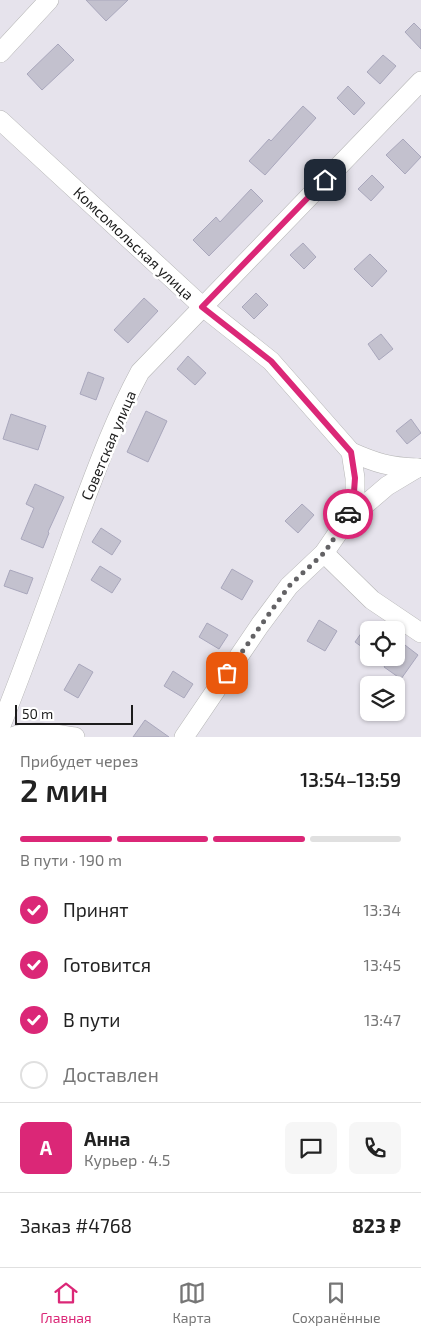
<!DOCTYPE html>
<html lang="ru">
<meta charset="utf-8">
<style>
:root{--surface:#fff;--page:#f6f6f6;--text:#222;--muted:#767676;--line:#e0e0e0;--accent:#db2777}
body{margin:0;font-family:"Exo 2",sans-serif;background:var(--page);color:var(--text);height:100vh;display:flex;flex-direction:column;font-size:19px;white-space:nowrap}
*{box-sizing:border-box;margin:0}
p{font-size:16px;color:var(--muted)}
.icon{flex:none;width:28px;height:28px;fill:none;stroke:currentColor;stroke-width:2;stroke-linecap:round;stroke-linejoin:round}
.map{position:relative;height:737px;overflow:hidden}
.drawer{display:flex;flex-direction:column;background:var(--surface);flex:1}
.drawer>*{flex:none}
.controls{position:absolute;left:360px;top:621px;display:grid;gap:10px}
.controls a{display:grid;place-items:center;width:45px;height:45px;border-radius:8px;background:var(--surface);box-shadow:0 1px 4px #0004;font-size:25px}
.scale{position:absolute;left:15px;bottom:12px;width:118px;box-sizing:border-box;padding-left:5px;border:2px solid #1c1c1c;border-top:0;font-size:14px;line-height:18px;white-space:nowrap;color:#1c1c1c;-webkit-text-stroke:4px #fff;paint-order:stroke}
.pin{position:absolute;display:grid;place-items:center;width:42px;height:42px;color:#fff;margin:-21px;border-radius:10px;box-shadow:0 2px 8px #0006}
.courier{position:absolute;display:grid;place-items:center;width:50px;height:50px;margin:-25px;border:4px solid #db2777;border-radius:50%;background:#fff;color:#222;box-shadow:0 1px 6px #0007}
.head em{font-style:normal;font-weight:600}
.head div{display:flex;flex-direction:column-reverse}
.head{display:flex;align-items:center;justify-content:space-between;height:85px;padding:0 20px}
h1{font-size:32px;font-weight:600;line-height:38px}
.bar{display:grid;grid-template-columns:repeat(4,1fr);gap:8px 5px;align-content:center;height:60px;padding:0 20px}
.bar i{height:6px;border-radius:4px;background:var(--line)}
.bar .current{background:var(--accent)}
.bar p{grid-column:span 4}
.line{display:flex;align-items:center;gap:12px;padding:0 20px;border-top:1px solid var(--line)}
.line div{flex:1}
.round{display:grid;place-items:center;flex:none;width:52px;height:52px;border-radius:8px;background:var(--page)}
ol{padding:0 20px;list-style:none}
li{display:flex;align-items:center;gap:15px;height:55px}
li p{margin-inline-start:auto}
li .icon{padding:5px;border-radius:50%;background:var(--accent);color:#fff;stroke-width:4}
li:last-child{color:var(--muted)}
li i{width:28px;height:28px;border:2px solid var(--line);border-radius:50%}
.tab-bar{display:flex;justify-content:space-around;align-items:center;height:70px;border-top:1px solid var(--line);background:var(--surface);font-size:14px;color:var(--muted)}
.tab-bar a{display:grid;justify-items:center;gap:2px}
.tab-bar .current{color:var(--accent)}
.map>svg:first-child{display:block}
</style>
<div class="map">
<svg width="421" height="737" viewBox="0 0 421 737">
<rect width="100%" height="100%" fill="#e6e3ec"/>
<g fill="#c3c1ce" stroke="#a9a7bc">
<polygon points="86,0 128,0 106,21"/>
<polygon points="414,23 421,30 421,49 405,32"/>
<polygon points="58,44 74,60 42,90 27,74"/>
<polygon points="383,55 396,66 380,84 367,72"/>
<polygon points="348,86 365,103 354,115 337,98"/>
<polygon points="303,106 316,118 265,175 249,161 269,139 271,141"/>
<polygon points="403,139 421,157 405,174 386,155"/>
<polygon points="372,175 384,187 371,201 358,189"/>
<polygon points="251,189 263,201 209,256 193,240 216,217 220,222"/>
<polygon points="303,243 316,257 304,269 290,255"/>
<polygon points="370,254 387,271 372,287 354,269"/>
<polygon points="256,293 268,305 254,319 242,307"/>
<polygon points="144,298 158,311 128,343 114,330"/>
<polygon points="381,334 393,349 379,360 368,344"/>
<polygon points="188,356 206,373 195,385 177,369"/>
<polygon points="88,372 104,378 96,400 80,394"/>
<polygon points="146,411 167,421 148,462 127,452"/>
<polygon points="11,414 46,426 38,450 3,439"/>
<polygon points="411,419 421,433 407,444 396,431"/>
<polygon points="35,484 64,497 48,532 49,533 43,548 21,539 34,508 26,504"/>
<polygon points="302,504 314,515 298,533 285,521"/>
<polygon points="101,528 121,541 112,555 92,542"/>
<polygon points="100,566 121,579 112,593 91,580"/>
<polygon points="232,569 253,581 242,600 221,588"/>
<polygon points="10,570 33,578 27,594 4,586"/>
<polygon points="319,620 337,631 325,651 307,641"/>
<polygon points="369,622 369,652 355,642"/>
<polygon points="207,623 228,635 219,649 199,637"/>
<polygon points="401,642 418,655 401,679 384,667 390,658 396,658 396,649"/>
<polygon points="79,664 93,672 78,698 64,690"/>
<polygon points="173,671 193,684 184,698 164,686"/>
<polygon points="145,720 169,737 133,737"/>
</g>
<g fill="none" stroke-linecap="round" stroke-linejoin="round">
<g stroke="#b5b5b5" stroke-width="20">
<g id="minor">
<polyline points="0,53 49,0"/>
<polyline points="0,120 203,307 271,361 351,452 355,478 355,492 346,521 324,553 289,586 260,625 184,737"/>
<path d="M 351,452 C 376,463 389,467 417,468"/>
<polyline points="346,521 387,486 417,468"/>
<polyline points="324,553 372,600 421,633"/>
<path d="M 0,728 C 26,663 50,596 74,529 C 94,476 113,422 140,372 L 421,81"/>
<path d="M 12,737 C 31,729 55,734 75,737"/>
</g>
</g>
<use href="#minor" stroke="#fff" stroke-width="19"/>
</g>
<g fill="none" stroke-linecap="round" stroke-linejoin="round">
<polyline stroke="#636265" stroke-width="5" stroke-dasharray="0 9" points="227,673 289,586 324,553 346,521 348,514"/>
<polyline stroke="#db2777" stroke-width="6" points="325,180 202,307 271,361 351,452 355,478 354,492 348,514"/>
</g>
<g text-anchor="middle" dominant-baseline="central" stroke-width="5" stroke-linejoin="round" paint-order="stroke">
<g font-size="15" fill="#1c1c1c" stroke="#fff">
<text transform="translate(134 243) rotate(43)">Комсомольская улица</text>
<text transform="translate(108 445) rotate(-67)">Советская улица</text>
</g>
</g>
</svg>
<div class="controls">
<a><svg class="icon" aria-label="locate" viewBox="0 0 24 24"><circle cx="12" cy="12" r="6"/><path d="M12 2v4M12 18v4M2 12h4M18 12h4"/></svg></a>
<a><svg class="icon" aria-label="layers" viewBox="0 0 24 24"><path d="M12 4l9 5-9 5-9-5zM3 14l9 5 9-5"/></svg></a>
</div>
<div class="scale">50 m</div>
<div class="pin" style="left:227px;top:673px;background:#ea580c"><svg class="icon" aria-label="bag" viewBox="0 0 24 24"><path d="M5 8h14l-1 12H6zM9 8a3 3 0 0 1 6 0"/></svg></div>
<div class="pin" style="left:325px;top:180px;background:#1f2937"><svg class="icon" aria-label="home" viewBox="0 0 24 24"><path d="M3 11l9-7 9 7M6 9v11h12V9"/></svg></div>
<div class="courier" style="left:348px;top:514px"><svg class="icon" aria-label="car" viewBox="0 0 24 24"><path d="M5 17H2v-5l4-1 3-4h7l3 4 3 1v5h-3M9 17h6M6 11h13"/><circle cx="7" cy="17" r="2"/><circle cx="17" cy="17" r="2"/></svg></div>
</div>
<section class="drawer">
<div class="head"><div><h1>2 мин</h1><p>Прибудет через</p></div><em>13:54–13:59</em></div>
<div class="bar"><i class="current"></i><i class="current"></i><i class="current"></i><i></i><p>В пути · 190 m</p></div>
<ol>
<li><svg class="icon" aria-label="check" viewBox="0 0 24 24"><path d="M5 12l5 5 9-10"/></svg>Принят<p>13:34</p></li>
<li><svg class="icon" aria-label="check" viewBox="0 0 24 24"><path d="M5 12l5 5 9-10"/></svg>Готовится<p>13:45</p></li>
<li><svg class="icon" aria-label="check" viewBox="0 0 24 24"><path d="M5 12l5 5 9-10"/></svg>В пути<p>13:47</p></li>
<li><i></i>Доставлен</li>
</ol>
<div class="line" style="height:90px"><b class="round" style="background:var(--accent);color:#fff">А</b><div><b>Анна</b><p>Курьер · 4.5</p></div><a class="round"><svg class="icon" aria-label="chat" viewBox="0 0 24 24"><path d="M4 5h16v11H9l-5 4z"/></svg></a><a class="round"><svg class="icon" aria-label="phone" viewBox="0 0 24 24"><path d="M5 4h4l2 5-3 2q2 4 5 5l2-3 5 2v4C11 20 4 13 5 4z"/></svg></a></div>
<div class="line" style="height:65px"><div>Заказ #4768</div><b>823 ₽</b></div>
</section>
<nav class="tab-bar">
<a class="current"><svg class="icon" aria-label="home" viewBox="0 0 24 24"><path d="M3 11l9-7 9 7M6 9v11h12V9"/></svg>Главная</a>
<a><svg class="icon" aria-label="map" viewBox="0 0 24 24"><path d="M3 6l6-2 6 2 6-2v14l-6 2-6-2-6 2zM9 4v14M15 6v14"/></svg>Карта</a>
<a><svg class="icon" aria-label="saved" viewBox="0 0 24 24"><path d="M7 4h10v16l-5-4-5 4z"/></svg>Сохранённые</a>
</nav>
